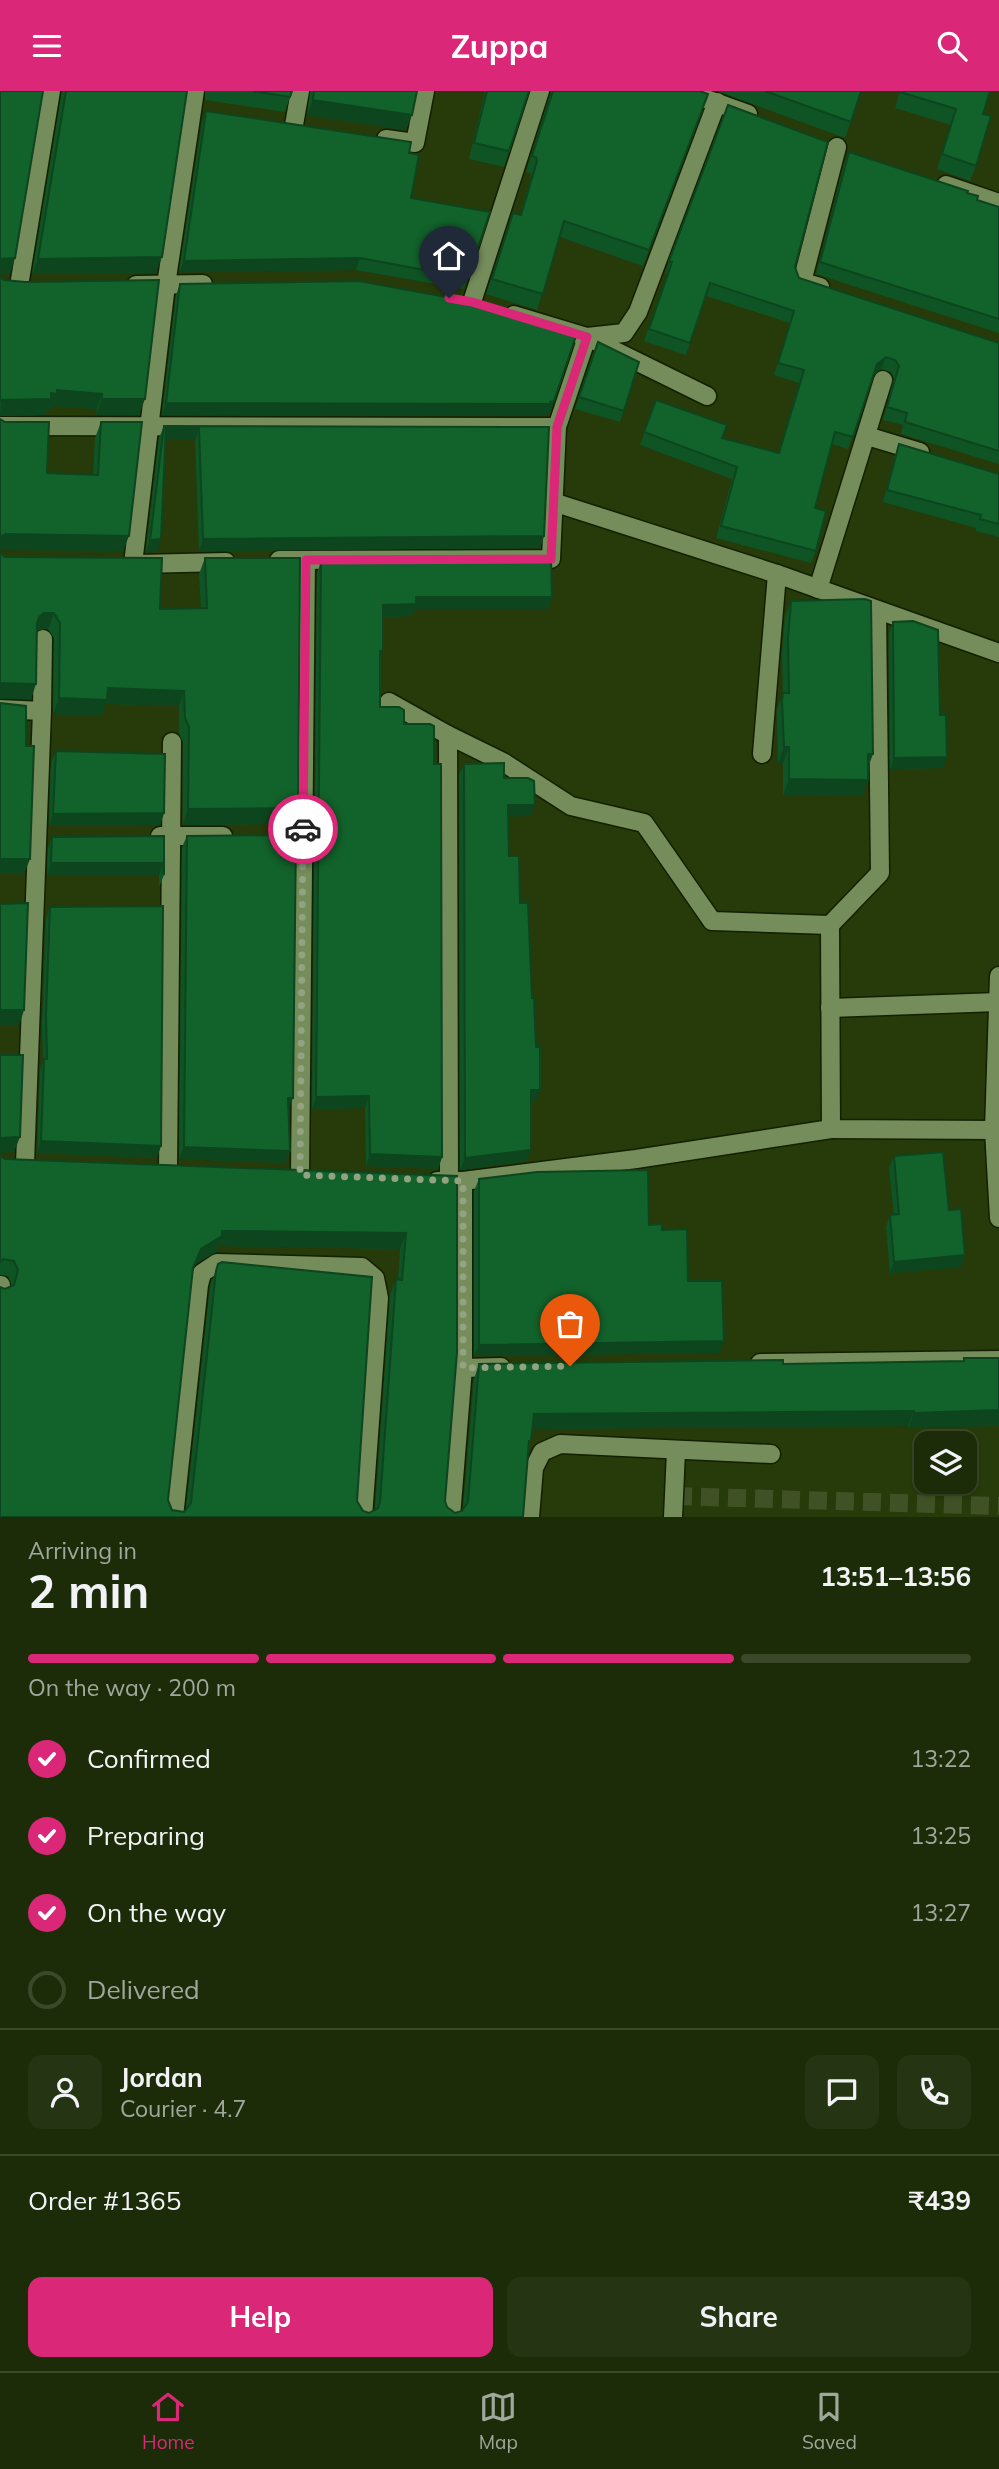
<!DOCTYPE html>
<meta charset="utf-8">
<style>
:root{--surface:#1d2c08;--page:#253412;--text:#f1f3f6;--muted:#a0a79c;--line:#3b4829;--accent:#db2777}
body{margin:0;font-family:Mulish,sans-serif;background:var(--page);color:var(--text);height:100vh;display:flex;flex-direction:column;font-size:26px;white-space:nowrap}
*{box-sizing:border-box;margin:0}
p{font-size:23px;color:var(--muted)}
.icon{flex:none;width:38px;height:38px;fill:none;stroke:currentColor;stroke-width:2;stroke-linecap:round;stroke-linejoin:round}
.map{position:relative;height:1426px;overflow:hidden}
.side{display:flex;flex-direction:column;background:var(--surface);flex:1}
.side>*{flex:none}
.fabs{position:absolute;left:914px;top:1340px;display:grid;gap:14px}
.fabs a{display:grid;place-items:center;width:63px;height:63px;border-radius:14px;background:var(--surface);box-shadow:0 2px 5px #0004,0 0 0 2px var(--line);font-size:35px}
.pin{position:absolute;display:grid;place-items:center;width:60px;height:60px;color:#fff;margin:-72px -30px;border-radius:50% 50% 50% 0;rotate:-45deg;box-shadow:0 0 7px #0007}
.pin .icon{rotate:45deg}
.courier{position:absolute;display:grid;place-items:center;width:70px;height:70px;margin:-35px;border:5px solid #db2777;border-radius:50%;background:#fff;color:#222;box-shadow:0 2px 9px #0007}
.summary em{font-style:normal;font-weight:700}
.summary div{display:flex;flex-direction:column-reverse}
.summary{display:flex;align-items:center;justify-content:space-between;height:119px;padding:0 28px}
h1{font-size:46px;font-weight:700;line-height:52px}
.bar{display:grid;grid-template-columns:repeat(4,1fr);gap:10px 7px;align-content:center;height:84px;padding:0 28px}
.bar i{height:9px;border-radius:5px;background:var(--line)}
.bar .current{background:var(--accent)}
.bar p{grid-column:span 4}
.line{display:flex;align-items:center;gap:18px;padding:0 28px;border-top:2px solid var(--line)}
.line div{flex:1}
.round{display:grid;place-items:center;flex:none;width:74px;height:74px;border-radius:14px;background:var(--page)}
ol{padding:0 28px;list-style:none}
li{display:flex;align-items:center;gap:21px;height:77px}
li p{margin-inline-start:auto}
li .icon{padding:7px;border-radius:50%;background:var(--accent);color:#fff;stroke-width:4}
li:last-child{color:var(--muted)}
li i{width:38px;height:38px;border:4px solid var(--line);border-radius:50%}
.primary-button{display:flex;gap:14px;margin-top:auto;padding:14px 28px}
.primary-button a{flex:1;height:80px;border-radius:14px;background:var(--accent);color:#fff;font-size:28px;font-weight:700;line-height:80px;text-align:center}
.primary-button a+a{background:var(--page);color:var(--text)}
header{display:flex;justify-content:space-between;align-items:center;height:91px;padding:0 28px;background:var(--accent);color:#fff;font-size:32px;font-weight:700}
.menu{display:flex;justify-content:space-around;align-items:center;height:98px;border-top:2px solid var(--line);background:var(--surface);font-size:19px;color:var(--muted)}
.menu a{display:grid;justify-items:center;gap:4px}
.menu .current{color:var(--accent)}
.map>svg:first-child{display:block}
</style>
<header><svg class="icon" aria-label="menu" viewBox="0 0 24 24"><path d="M4 6h16M4 12h16M4 18h16"/></svg>Zuppa<svg class="icon" aria-label="search" viewBox="0 0 24 24"><circle cx="10" cy="10" r="6"/><path d="M15 15l6 6"/></svg></header>
<div class="map">
<svg width="999" height="1426" viewBox="0 0 999 1426">
<rect width="100%" height="100%" fill="#273a0a"/>
<g fill="none" stroke-linecap="round" stroke-linejoin="round">
<polyline stroke="#405225" stroke-width="18" stroke-dasharray="18 9" stroke-linecap="butt" points="674,1405 999,1415"/>
<g stroke="#122000" stroke-width="21">
<g id="minor">
<polyline points="684,0 748,23"/>
<polyline points="294,34 300,0"/>
<polyline points="386,48 415,52 425,0"/>
<polyline points="946,94 999,112"/>
<polyline points="136,194 203,193"/>
<polyline points="19,195 51,0"/>
<polyline points="820,196 802,191 837,56"/>
<polyline points="472,211 540,0"/>
<polyline points="514,224 587,246 707,305"/>
<polyline points="587,246 624,242 638,221 717,11"/>
<polyline points="0,335 557,336"/>
<polyline points="867,345 920,361"/>
<polyline points="553,411 777,483 999,562"/>
<polyline points="279,469 551,468 557,336 587,246"/>
<polyline points="133,473 166,194 195,0"/>
<polyline points="139,473 226,471"/>
<polyline points="818,498 883,289"/>
<polyline points="389,611 448,644"/>
<polyline points="0,618 42,620 43,548"/>
<polyline points="762,663 777,483"/>
<polyline points="160,745 223,745"/>
<polyline points="830,834 880,782 877,519"/>
<polyline points="999,885 994,1039 999,1127"/>
<polyline points="830,917 998,911"/>
<polyline points="25,1073 42,620"/>
<polyline points="168,1078 172,651"/>
<polyline points="300,1084 306,469"/>
<polyline points="437,1090 463,1090 636,1068 831,1038"/>
<polyline points="449,1090 448,644 503,671 571,715 644,732 712,830 830,834 831,1038 994,1039"/>
<polyline points="0,1202 1,1194"/>
<polyline points="760,1272 999,1269"/>
<polyline points="463,1277 501,1276"/>
<polyline points="174,1426 199,1194 202,1182 217,1172 362,1176 375,1187 379,1207 363,1426"/>
<polyline points="451,1426 463,1277 463,1090"/>
<polyline points="530,1426 534,1377 542,1361 560,1353 771,1363"/>
<polyline points="673,1426 676,1360"/>
</g>
</g>
<use href="#minor" stroke="#758c5b" stroke-width="18"/>
</g>
<g fill="#0f5425" fill-rule="evenodd">
<polygon points="62,0 187,0 156,182 32,183"/>
<polygon points="205,0 292,0 285,21 205,9"/>
<polygon points="310,0 417,0 406,39 307,24"/>
<polygon points="485,0 529,0 504,76 469,68"/>
<polygon points="551,0 700,0 708,3 643,175 560,146 537,219 486,203 513,122 520,124 531,86 531,82 526,81"/>
<polygon points="717,0 861,0 845,47"/>
<polygon points="900,0 990,0 983,23 976,75 970,90 937,78 951,34 895,17"/>
<polygon points="728,14 795,176 799,187 999,252 999,373 901,343 903,334 883,329 894,287 891,281 881,278 873,285 848,358 832,353 815,417 816,460 811,472 716,447 732,388 640,354 656,309 722,347 778,362 799,292 774,284 790,232 706,205 686,264 644,250 667,183 665,182"/>
<polygon points="206,20 409,62 411,107 468,187 464,198 356,179 179,181 202,32"/>
<polygon points="849,61 967,102 977,109 999,116 999,242 816,183 844,73"/>
<polygon points="0,186 139,324 96,324 97,318 53,315 51,318 47,318 45,324 0,325"/>
<polygon points="180,193 534,232 550,322 547,322 546,325 162,324 176,204"/>
<polygon points="598,251 624,320 620,331 575,318"/>
<polygon points="101,331 123,460 0,459 47,382 93,384 95,347"/>
<polygon points="164,335 549,336 544,445 540,457 199,460 195,349 166,349 157,460 146,460 159,347"/>
<polygon points="899,353 999,383 999,446 976,440 976,437 883,411 895,365"/>
<polygon points="5,466 160,518 201,517 199,483 205,467 292,733 183,734 183,651 179,643 179,615 106,613 101,625 53,623 54,547 48,538 37,539 31,608"/>
<polygon points="321,470 552,506 548,518 415,518 412,525 383,526 380,570 380,616 404,633 442,1066 438,1078 366,1075 365,1017 312,1018 317,482"/>
<polygon points="791,510 868,678 862,705 783,704 783,672 778,672 777,625 777,618 783,603 782,563 785,526"/>
<polygon points="893,531 940,624 947,666 943,677 890,678 889,542"/>
<polygon points="56,660 164,722 160,734 49,735 51,671"/>
<polygon points="464,673 504,687 530,725 508,725 509,765 520,812 536,1011 531,1011 527,1070 460,1079 459,684"/>
<polygon points="164,745 164,784 159,796 159,784 47,784 48,757 52,746"/>
<polygon points="187,745 289,1018 288,1018 290,1060 285,1072 179,1068 182,756"/>
<polygon points="50,816 157,1067 37,1062 40,979 43,971 42,934 46,828"/>
<path d="M 0,1065 L 5,1068 L 457,1085 L 445,1410 L 447,1416 L 455,1422 L 462,1420 L 463,1419 L 474,1288 L 479,1273 L 783,1273 L 963,1270 L 964,1267 L 999,1267 L 908,1337 L 908,1335 L 532,1338 L 528,1359 L 523,1426 L 0,1426 L 5,1198 L 12,1195 L 8,1185 L 0,1184 ZM 218,1155 L 400,1158 L 398,1189 L 396,1188 L 390,1204 L 375,1419 L 369,1422 L 363,1420 L 218,1173 L 210,1196 L 186,1418 L 184,1421 L 172,1419 L 168,1409 L 193,1178 L 195,1173 L 216,1161 Z"/>
<polygon points="894,1065 949,1119 965,1164 961,1176 890,1182 886,1136 890,1124 894,1124 889,1077"/>
<polygon points="479,1088 649,1134 662,1139 688,1190 724,1250 719,1262 474,1265 474,1100"/>
</g>
<g fill="#0d451e">
<polygon points="313,9 412,24 406,39 307,24"/>
<polygon points="162,166 156,182 32,183 38,168"/>
<polygon points="0,167 15,167 10,183 0,183"/>
<polygon points="360,167 356,179 179,181 184,170"/>
<polygon points="886,266 881,278 872,286 877,273"/>
<polygon points="57,299 102,303 97,318 53,315 51,318 47,318 45,324 0,325 1,309 51,302"/>
<polygon points="102,308 145,308 139,324 96,324"/>
<polygon points="554,310 550,322 547,322 546,325 162,324 166,312"/>
<polygon points="166,337 199,337 195,349 162,349"/>
<polygon points="6,443 129,445 123,460 0,459 0,446"/>
<polygon points="544,445 540,457 199,460 203,448"/>
<polygon points="161,448 157,460 146,460 150,449"/>
<polygon points="416,506 552,506 548,518 415,518 412,525 379,526 383,514"/>
<polygon points="44,522 54,522 48,538 38,538 34,542 39,526"/>
<polygon points="1,592 36,593 31,608 0,608 0,593"/>
<polygon points="108,597 184,600 179,615 106,613 101,625 53,623 59,607"/>
<polygon points="784,656 789,656 783,672 778,672"/>
<polygon points="868,663 873,663 867,679"/>
<polygon points="947,666 943,677 890,678 894,667"/>
<polygon points="789,688 868,689 862,705 783,704"/>
<polygon points="508,714 535,714 530,725 504,726"/>
<polygon points="298,717 292,733 183,734 188,718"/>
<polygon points="164,722 160,734 49,735 53,723"/>
<polygon points="0,768 30,768 24,783 0,783"/>
<polygon points="51,772 163,772 159,784 47,784"/>
<polygon points="0,919 24,919 19,935 0,935"/>
<polygon points="531,999 540,999 536,1011 527,1011"/>
<polygon points="369,1005 365,1017 312,1018 316,1006"/>
<polygon points="288,1007 293,1007 289,1018 284,1018"/>
<polygon points="20,1046 14,1061 0,1062 0,1047"/>
<polygon points="41,1050 161,1055 157,1067 37,1062"/>
<polygon points="184,1056 290,1060 285,1072 179,1068"/>
<polygon points="531,1059 527,1070 460,1079 465,1067"/>
<polygon points="370,1063 442,1066 438,1078 366,1075"/>
<polygon points="222,1140 406,1142 400,1158 218,1155 216,1161 195,1173 201,1158"/>
<polygon points="965,1164 961,1176 890,1182 894,1171"/>
<polygon points="724,1250 719,1262 474,1265 479,1254"/>
<polygon points="999,1319 999,1335 908,1337 914,1322"/>
<polygon points="914,1320 908,1335 528,1338 534,1323"/>
</g>
<g fill="#12622b" stroke="#0d451e" stroke-width="2" fill-rule="evenodd">
<polygon points="0,0 43,0 15,167 0,168"/>
<polygon points="66,0 187,0 162,166 38,168"/>
<polygon points="253,0 292,0 290,6"/>
<polygon points="314,0 417,0 412,24 313,9"/>
<polygon points="487,0 529,0 509,60 474,52"/>
<polygon points="553,0 700,0 708,3 649,159 564,130 543,203 492,188 513,122 521,124 537,70 536,66 532,65"/>
<polygon points="765,0 861,0 851,31"/>
<polygon points="901,0 990,0 983,23 991,25 976,75 942,63 956,18 900,1"/>
<polygon points="728,14 828,51 795,176 799,187 999,252 999,360 905,331 907,322 887,316 899,275 895,269 886,266 877,273 853,346 835,341 815,417 826,420 816,460 721,435 737,376 644,341 656,309 727,334 722,347 779,362 804,279 778,272 794,220 710,192 690,252 649,238 672,171 669,170"/>
<polygon points="206,20 411,51 409,62 419,64 411,107 490,121 468,187 360,167 184,170"/>
<polygon points="849,61 968,100 967,102 978,105 977,109 999,116 999,228 820,171"/>
<polygon points="0,186 4,189 25,191 159,189 145,308 102,308 102,303 57,299 57,303 51,302 51,308 1,309 0,310"/>
<polygon points="359,190 473,211 535,229 534,232 576,245 554,310 550,311 550,313 166,312 180,193"/>
<polygon points="598,251 639,271 624,320 579,306"/>
<polygon points="0,328 5,331 49,331 47,382 98,384 101,331 142,331 129,445 6,443 0,446"/>
<polygon points="164,335 549,336 544,445 203,448 199,337 166,337 161,448 150,449"/>
<polygon points="899,353 999,383 999,433 980,428 981,424 887,399"/>
<polygon points="0,462 5,466 162,467 160,518 207,517 205,467 300,467 298,717 188,718 189,636 185,627 184,600 108,597 107,609 59,607 60,532 54,522 44,522 39,526 37,532 36,593 1,592 0,593"/>
<polygon points="551,468 552,506 416,506 416,513 383,514 383,560 380,560 380,616 399,616 404,619 404,633 430,633 434,635 434,673 441,673 442,1066 370,1063 369,1005 316,1006 321,470"/>
<polygon points="865,508 871,510 873,663 868,663 868,689 789,688 789,656 784,656 782,609 783,602 789,602 788,547 791,510"/>
<polygon points="913,530 938,539 940,624 946,624 947,666 894,667 893,531"/>
<polygon points="0,612 26,615 26,655 34,655 30,768 0,768"/>
<polygon points="56,660 165,663 164,722 53,723"/>
<polygon points="504,672 504,687 528,687 534,690 535,714 508,714 509,765 519,765 520,812 528,812 532,907 534,907 536,956 540,956 540,999 531,999 531,1059 465,1067 464,673"/>
<polygon points="296,744 293,1007 288,1007 290,1060 184,1056 187,745"/>
<polygon points="164,745 164,784 163,772 51,772 52,746"/>
<polygon points="28,812 24,919 0,919 0,813"/>
<polygon points="163,815 161,1055 41,1050 44,968 47,968 46,923 50,816"/>
<polygon points="0,964 23,964 20,1046 0,1047"/>
<polygon points="943,1061 949,1119 961,1118 965,1164 894,1171 890,1124 899,1123 894,1065"/>
<path d="M 0,1065 L 5,1068 L 457,1085 L 457,1261 L 445,1410 L 447,1416 L 455,1422 L 462,1420 L 468,1411 L 479,1273 L 783,1269 L 783,1273 L 964,1270 L 964,1267 L 999,1267 L 999,1319 L 914,1322 L 914,1320 L 534,1323 L 531,1350 L 529,1350 L 523,1426 L 0,1426 L 0,1196 L 5,1198 L 14,1194 L 18,1179 L 14,1170 L 3,1168 L 0,1171 ZM 222,1140 L 406,1142 L 402,1189 L 396,1188 L 380,1411 L 378,1417 L 369,1422 L 363,1420 L 357,1410 L 372,1186 L 222,1171 L 218,1173 L 216,1180 L 191,1412 L 184,1421 L 172,1419 L 168,1409 L 193,1177 L 201,1158 L 222,1145 Z"/>
<polygon points="648,1079 649,1134 662,1133 662,1139 687,1138 688,1190 722,1190 724,1250 479,1254 479,1088 537,1081"/>
</g>
<g fill="none" stroke-linecap="round" stroke-linejoin="round">
<polyline stroke="#93a280" stroke-width="7" stroke-dasharray="0 12.6" points="303,738 300,1084 463,1090 463,1277 570,1275"/>
<polyline stroke="#db2777" stroke-width="9" points="303,738 306,469 551,468 557,336 587,246 472,211 449,207"/>
</g>
</svg>
<div class="fabs">
<a><svg class="icon" aria-label="layers" viewBox="0 0 24 24"><path d="M12 4l9 5-9 5-9-5zM3 14l9 5 9-5"/></svg></a>
</div>
<div class="pin" style="left:570px;top:1275px;background:#ea580c"><svg class="icon" aria-label="bag" viewBox="0 0 24 24"><path d="M5 8h14l-1 12H6zM9 8a3 3 0 0 1 6 0"/></svg></div>
<div class="pin" style="left:449px;top:207px;background:#1f2937"><svg class="icon" aria-label="home" viewBox="0 0 24 24"><path d="M3 11l9-7 9 7M6 9v11h12V9"/></svg></div>
<div class="courier" style="left:303px;top:738px"><svg class="icon" aria-label="car" viewBox="0 0 24 24"><path d="M5 17H2v-5l4-1 3-4h7l3 4 3 1v5h-3M9 17h6M6 11h13"/><circle cx="7" cy="17" r="2"/><circle cx="17" cy="17" r="2"/></svg></div>
</div>
<section class="side">
<div class="summary"><div><h1>2 min</h1><p>Arriving in</p></div><em>13:51–13:56</em></div>
<div class="bar"><i class="current"></i><i class="current"></i><i class="current"></i><i></i><p>On the way · 200 m</p></div>
<ol>
<li><svg class="icon" aria-label="check" viewBox="0 0 24 24"><path d="M5 12l5 5 9-10"/></svg>Confirmed<p>13:22</p></li>
<li><svg class="icon" aria-label="check" viewBox="0 0 24 24"><path d="M5 12l5 5 9-10"/></svg>Preparing<p>13:25</p></li>
<li><svg class="icon" aria-label="check" viewBox="0 0 24 24"><path d="M5 12l5 5 9-10"/></svg>On the way<p>13:27</p></li>
<li><i></i>Delivered</li>
</ol>
<div class="line" style="height:126px"><a class="round"><svg class="icon" aria-label="person" viewBox="0 0 24 24"><circle cx="12" cy="8" r="4"/><path d="M4 21q1-7 8-7t8 7"/></svg></a><div><b>Jordan</b><p>Courier · 4.7</p></div><a class="round"><svg class="icon" aria-label="chat" viewBox="0 0 24 24"><path d="M4 5h16v11H9l-5 4z"/></svg></a><a class="round"><svg class="icon" aria-label="phone" viewBox="0 0 24 24"><path d="M5 4h4l2 5-3 2q2 4 5 5l2-3 5 2v4C11 20 4 13 5 4z"/></svg></a></div>
<div class="line" style="height:91px"><div>Order #1365</div><b>₹439</b></div>
<div class="primary-button"><a>Help</a><a>Share</a></div>
</section>
<nav class="menu">
<a class="current"><svg class="icon" aria-label="home" viewBox="0 0 24 24"><path d="M3 11l9-7 9 7M6 9v11h12V9"/></svg>Home</a>
<a><svg class="icon" aria-label="map" viewBox="0 0 24 24"><path d="M3 6l6-2 6 2 6-2v14l-6 2-6-2-6 2zM9 4v14M15 6v14"/></svg>Map</a>
<a><svg class="icon" aria-label="saved" viewBox="0 0 24 24"><path d="M7 4h10v16l-5-4-5 4z"/></svg>Saved</a>
</nav>
